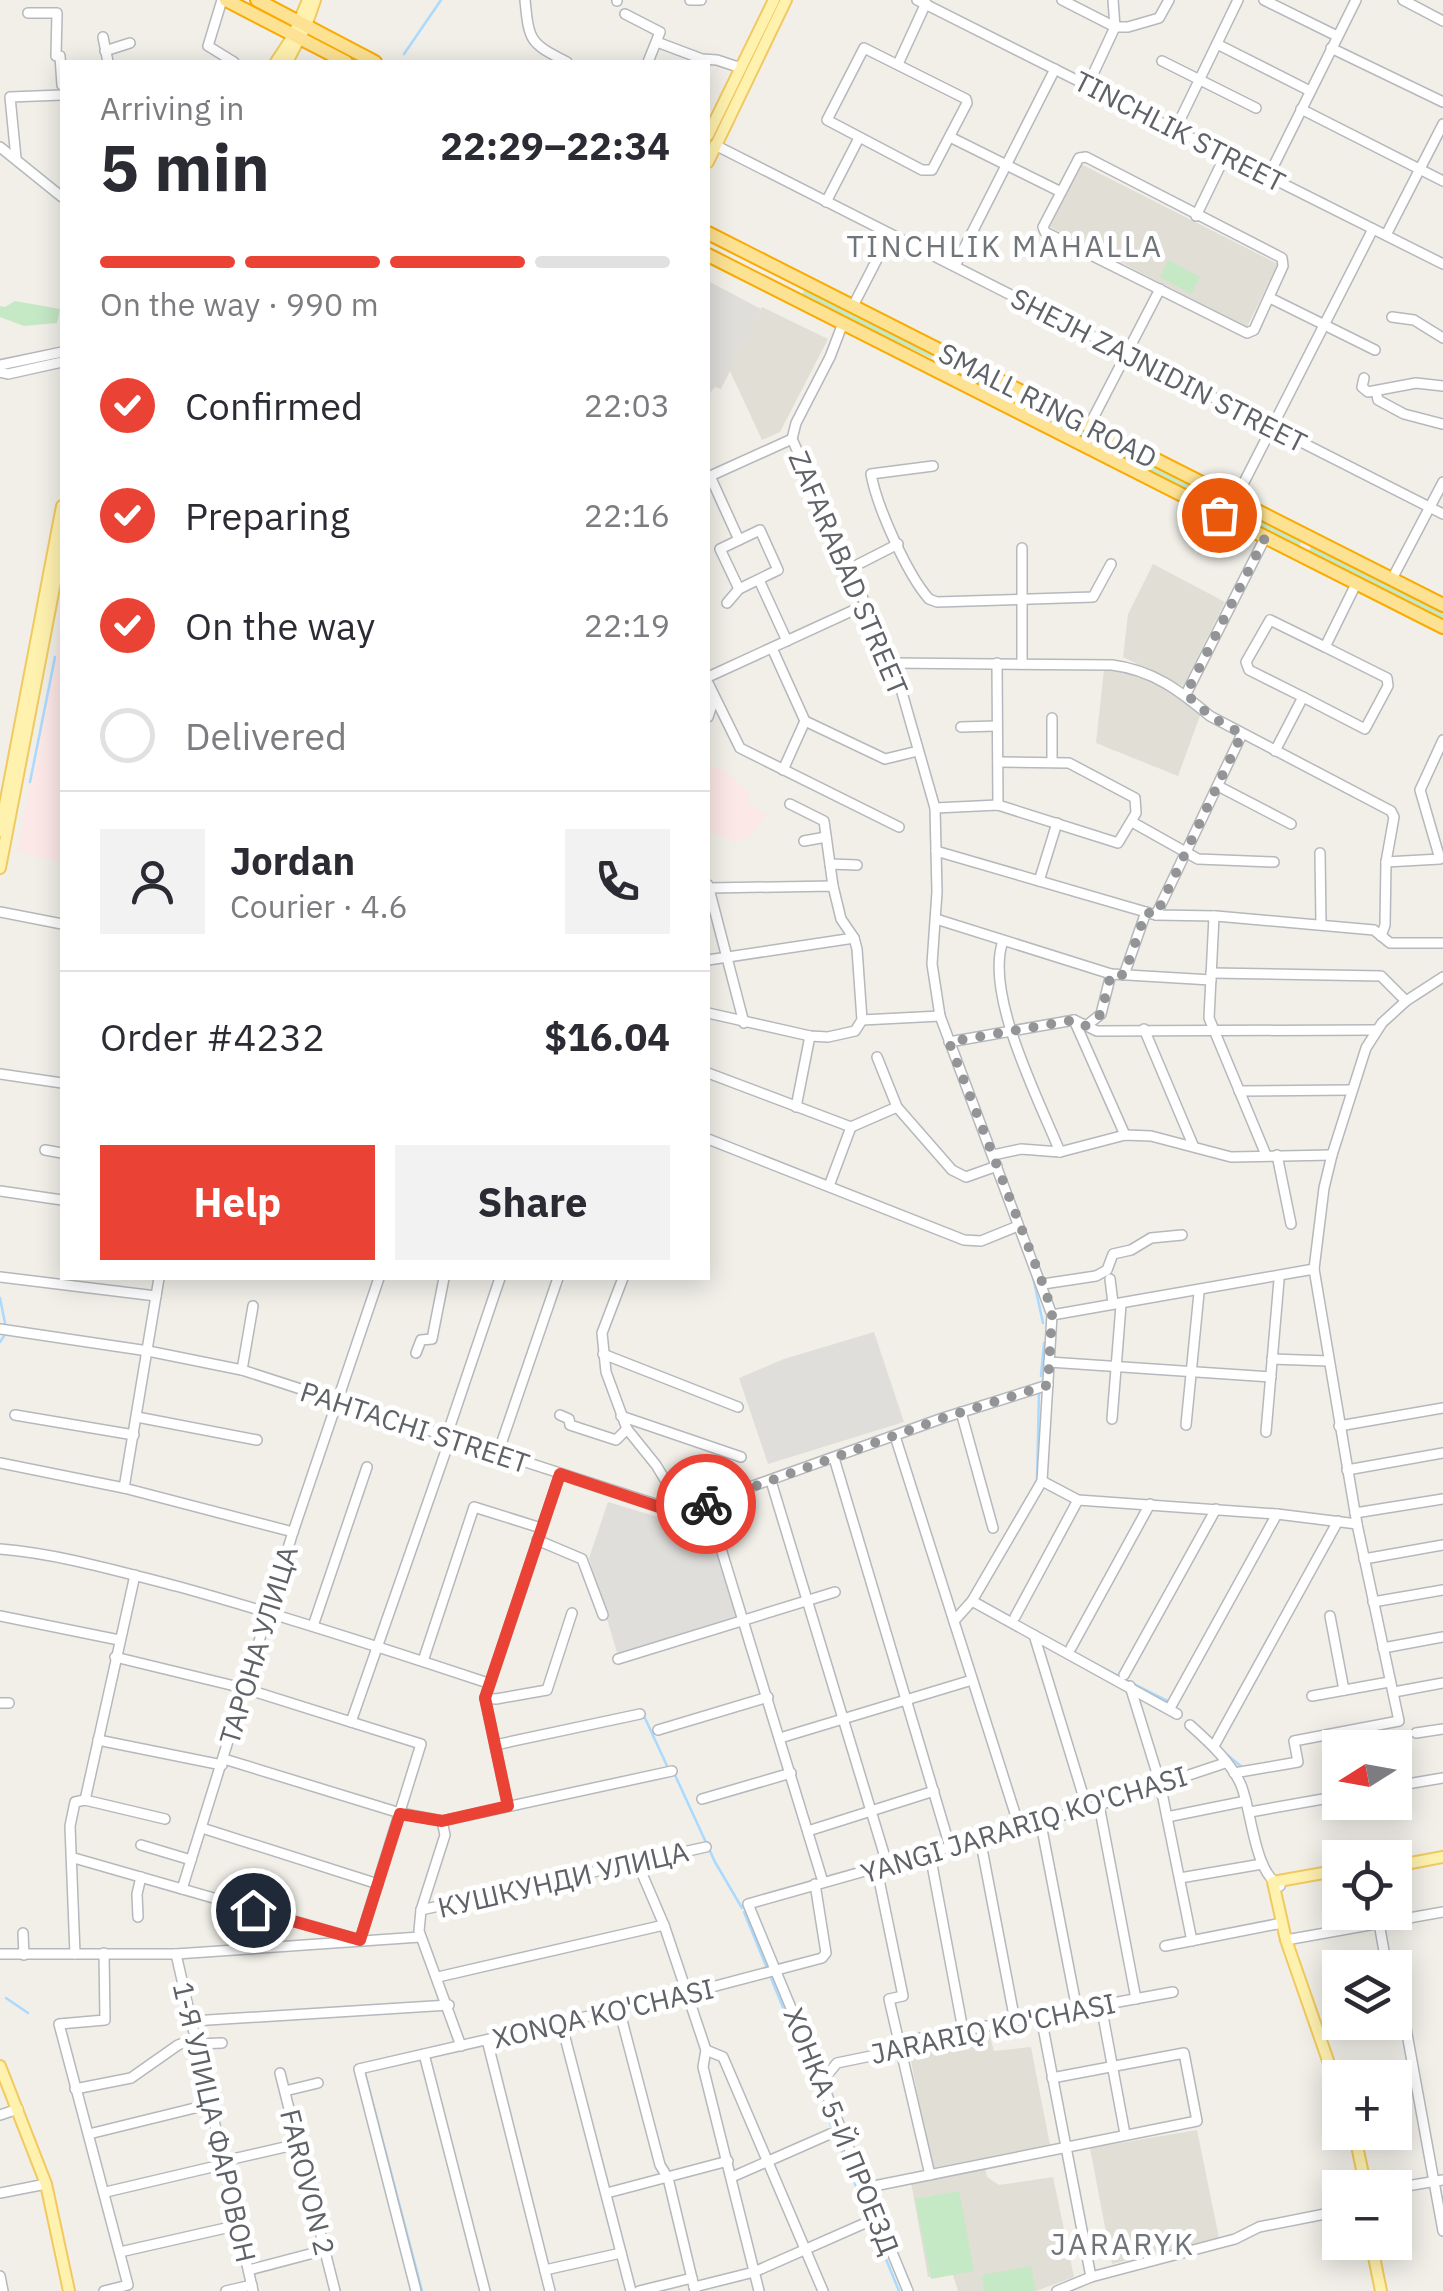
<!DOCTYPE html>
<meta charset="utf-8">
<style>
:root{--surface:#fff;--page:#f2f2f3;--text:#2b2b33;--muted:#7c7c81;--line:#e1e1e2;--accent:#ea4335}
body{margin:0;font-family:"IBM Plex Sans",sans-serif;background:var(--page);color:var(--text);height:100vh;display:flex;flex-direction:column;font-size:38px;white-space:nowrap}
*{box-sizing:border-box;margin:0}
p{font-size:32px;color:var(--muted)}
.icon{flex:none;width:55px;height:55px;fill:none;stroke:currentColor;stroke-width:2;stroke-linecap:round;stroke-linejoin:round}
.map{position:relative;flex:1;overflow:hidden}
.drawer{position:absolute;left:60px;top:60px;width:650px;height:1220px;display:flex;flex-direction:column;background:var(--surface);border-radius:0px;box-shadow:0 5px 25px #0003}
.drawer>*{flex:none}
.needle{width:65px;rotate:259deg}
.buttons{position:absolute;left:1322px;top:1730px;display:grid;gap:20px}
.buttons a{display:grid;place-items:center;width:90px;height:90px;border-radius:0px;background:var(--surface);box-shadow:0 5px 25px #0003;font-size:50px}
.pin{position:absolute;display:grid;place-items:center;width:85px;height:85px;color:#fff;margin:-42px;border:5px solid #fff;border-radius:50%;box-shadow:0 2px 10px #0007}
.courier{position:absolute;display:grid;place-items:center;width:100px;height:100px;margin:-50px;border:8px solid #ea4335;border-radius:50%;background:#fff;color:#222;box-shadow:0 2px 12px #0007}
.head em{font-style:normal;font-weight:700}
.head div{display:flex;flex-direction:column-reverse}
.head{display:flex;align-items:center;justify-content:space-between;height:170px;padding:0 40px}
h1{font-size:65px;font-weight:700;line-height:75px}
.bar{display:grid;grid-template-columns:repeat(4,1fr);gap:15px 10px;align-content:center;height:120px;padding:0 40px}
.bar i{height:12px;border-radius:8px;background:var(--line)}
.bar .on{background:var(--accent)}
.bar p{grid-column:span 4}
.line{display:flex;align-items:center;gap:25px;padding:0 40px;border-top:2px solid var(--line)}
.line div{flex:1}
.round{display:grid;place-items:center;flex:none;width:105px;height:105px;border-radius:0px;background:var(--page)}
ol{padding:0 40px;list-style:none}
li{display:flex;align-items:center;gap:30px;height:110px}
li p{margin-inline-start:auto}
li .icon{padding:10px;border-radius:50%;background:var(--accent);color:#fff;stroke-width:4}
li:last-child{color:var(--muted)}
li i{width:55px;height:55px;border:5px solid var(--line);border-radius:50%}
.button{display:flex;gap:20px;margin-top:auto;padding:20px 40px}
.button a{flex:1;height:115px;border-radius:0px;background:var(--accent);color:#fff;font-size:40px;font-weight:700;line-height:115px;text-align:center}
.button a+a{background:var(--page);color:var(--text)}
.map>svg:first-child{display:block}
</style>
<div class="map">
<svg width="1443" height="2291" viewBox="0 0 1443 2291">
<rect width="100%" height="100%" fill="#f1efe8"/>
<g fill="#e0deda">
<polygon points="708,281 761,309 721,389 715,387 708,395"/>
<polygon points="874,1332 904,1422 768,1464 739,1378 784,1359"/>
<polygon points="608,1502 668,1520 695,1518 697,1524 709,1522 739,1617 618,1656 589,1558"/>
</g>
<g fill="#e1ded6">
<polygon points="1081,164 1278,264 1247,327 1124,264 1129,252 1123,264 1050,227"/>
<polygon points="762,307 828,339 780,432 762,440 729,369"/>
<polygon points="1153,564 1225,602 1183,686 1123,657 1128,614"/>
<polygon points="1104,669 1130,672 1181,695 1201,713 1178,776 1096,743"/>
<polygon points="988,2029 994,2051 1031,2047 1050,2145 932,2168 908,2046"/>
<polygon points="1197,2130 1219,2238 1112,2264 1090,2148"/>
<polygon points="985,2168 987,2177 999,2185 1053,2177 1074,2277 1036,2291 958,2291 952,2272 928,2277 911,2182"/>
</g>
<g fill="#fce8e6">
<polygon points="62,619 62,862 17,852"/>
<polygon points="708,765 723,770 750,793 747,803 767,814 747,838 735,842 708,830"/>
</g>
<g fill="#c5e8c5">
<polygon points="1168,260 1200,277 1191,294 1160,277"/>
<polygon points="806,287 916,342 933,354 931,358 801,296"/>
<polygon points="15,301 60,309 57,323 24,326 0,317 0,306 5,307"/>
<polygon points="944,357 1303,539 1298,548 940,367"/>
<polygon points="1313,544 1443,611 1443,622 1308,553"/>
<polygon points="959,2191 974,2271 931,2279 915,2199"/>
<polygon points="1031,2266 1036,2291 984,2291 982,2275"/>
</g>
<g fill="none" stroke-linecap="round" stroke-linejoin="round">
<g stroke="#aadaff" stroke-width="2.5">
<polyline points="404,54 441,0"/>
<polyline points="30,782 55,657"/>
<polyline points="1033,1277 1043,1323"/>
<polyline points="0,1298 5,1323"/>
<polyline points="0,1342 4,1336"/>
<polyline points="1041,1376 1044,1343"/>
<polyline points="1009,1529 1037,1481 1039,1392"/>
<polyline points="977,1598 996,1609"/>
<polyline points="1095,1664 1119,1676"/>
<polyline points="1126,1680 1168,1701"/>
<polyline points="644,1716 668,1768"/>
<polyline points="1226,1754 1242,1767"/>
<polyline points="675,1775 715,1862 742,1908"/>
<polyline points="744,1912 899,2291"/>
<polyline points="6,1998 28,2013"/>
<polyline points="365,2073 422,2291"/>
</g>
<g stroke="#b5b8bc" stroke-width="12">
<g id="minor">
<polyline points="222,0 208,46 234,62"/>
<path d="M 525,0 C 529,42 530,43 567,62"/>
<polyline points="690,0 701,0"/>
<polyline points="917,0 1443,264"/>
<polyline points="1062,0 1115,27 1128,27 1159,18 1169,0"/>
<polyline points="1264,0 1337,36"/>
<polyline points="1403,0 1443,21"/>
<polyline points="617,1 617,0"/>
<polyline points="28,13 57,13 56,56 60,56 62,85"/>
<polyline points="625,14 660,32 648,62"/>
<polyline points="103,37 108,62"/>
<polyline points="657,42 702,59 717,60 741,68"/>
<polyline points="1217,44 1310,91"/>
<polygon points="864,48 966,99 967,103 932,170 922,170 827,120"/>
<polyline points="1331,48 1443,102"/>
<polyline points="105,51 130,43"/>
<polyline points="1162,61 1256,108"/>
<polyline points="898,64 926,3"/>
<polyline points="1088,85 1115,27 1113,0"/>
<polyline points="1301,109 1443,181"/>
<polyline points="1176,128 1238,0"/>
<polyline points="950,137 1061,192"/>
<polyline points="715,145 1443,514"/>
<polyline points="0,147 62,197"/>
<polygon points="1086,157 1282,258 1283,266 1254,330 1247,333 1045,232 1043,227 1079,158"/>
<polyline points="16,158 10,97 62,95"/>
<polyline points="1269,175 1356,0"/>
<polyline points="826,202 859,138"/>
<polyline points="1196,216 1226,154"/>
<polyline points="1386,235 1443,124"/>
<polyline points="955,266 1055,69"/>
<polyline points="1270,298 1375,350"/>
<polyline points="853,306 890,234"/>
<polyline points="1392,317 1414,320 1443,338"/>
<polyline points="843,323 830,357 796,423 792,439 897,675 935,808 937,892 932,964 940,1016 1052,1315 1042,1481 972,1601 954,1621"/>
<polyline points="0,365 62,352"/>
<polyline points="0,372 8,374 62,362"/>
<polyline points="1364,378 1362,387 1368,392 1416,383 1443,386"/>
<polyline points="1376,391 1378,400 1404,414 1442,424"/>
<polyline points="1089,426 1160,289"/>
<path d="M 933,466 L 871,474 C 877,507 907,574 929,599 L 937,602 L 1093,597 L 1111,564"/>
<polyline points="710,476 739,540"/>
<polyline points="708,477 792,439"/>
<polyline points="1235,500 1373,229"/>
<polygon points="760,530 778,570 739,589 720,549"/>
<polyline points="851,568 898,544"/>
<polyline points="1392,579 1443,482"/>
<polyline points="759,580 787,641"/>
<polyline points="727,603 739,589"/>
<polyline points="772,648 805,721 885,759 918,751"/>
<path d="M 892,663 L 1112,665 C 1153,670 1180,691 1210,716 L 1391,811 L 1394,817 L 1386,862 L 1385,925 L 1381,936"/>
<polyline points="997,663 998,805"/>
<polyline points="1022,664 1022,548"/>
<polyline points="708,677 867,604"/>
<polyline points="708,683 740,748 899,827"/>
<polyline points="1186,694 1265,538"/>
<polyline points="1303,697 1365,729 1388,686 1387,678 1325,647"/>
<polyline points="708,717 714,699"/>
<polyline points="961,727 996,726"/>
<polyline points="1275,751 1303,697 1249,670 1246,662 1270,620 1325,647 1356,584"/>
<polyline points="1052,760 1052,718"/>
<polyline points="783,770 805,721"/>
<polyline points="1218,786 1291,824"/>
<polyline points="790,804 824,821 833,886"/>
<polyline points="935,808 998,805 1118,843 1136,813 1135,798 1069,763 998,762"/>
<polyline points="1132,822 1198,859 1274,862"/>
<polyline points="804,841 826,837"/>
<polyline points="936,851 1156,915 1216,916 1374,930 1390,943 1443,943"/>
<polyline points="1320,853 1321,924"/>
<polyline points="1386,862 1440,859 1420,790 1443,740"/>
<polyline points="830,864 857,865"/>
<polyline points="1039,881 1057,823"/>
<polyline points="708,885 744,1023"/>
<polyline points="0,912 62,924"/>
<polyline points="1156,915 1242,734"/>
<polyline points="1214,916 1209,1018 1266,1155"/>
<polyline points="936,919 1111,974 1211,980"/>
<path d="M 1003,941 C 984,994 1039,1100 1060,1152"/>
<polyline points="708,960 854,938"/>
<polyline points="1211,973 1381,976 1406,1001"/>
<polyline points="1124,975 1146,912"/>
<polyline points="708,1013 810,1036 828,1037 855,1031 862,1020 857,949 854,938 841,919 833,886 709,888"/>
<polyline points="862,1020 940,1016"/>
<polyline points="1074,1020 1125,1135"/>
<polyline points="1086,1026 1101,1014 1111,974"/>
<polyline points="1144,1029 1193,1145"/>
<polyline points="949,1042 1074,1020 1097,1031 1376,1030"/>
<polyline points="877,1057 897,1107 952,1170 966,1177 997,1166"/>
<polyline points="708,1073 851,1127 897,1107"/>
<polyline points="0,1074 62,1083"/>
<polyline points="1239,1091 1351,1090"/>
<polyline points="796,1107 810,1036"/>
<polyline points="708,1139 964,1240 981,1241 1018,1226"/>
<polyline points="45,1150 62,1153"/>
<polyline points="993,1155 1021,1149 1060,1152 1125,1135 1151,1136 1231,1157 1332,1155"/>
<polyline points="1277,1155 1291,1224"/>
<polyline points="829,1186 851,1127"/>
<polyline points="0,1191 62,1200"/>
<polyline points="0,1277 156,1296"/>
<polyline points="623,1278 602,1333 606,1372 627,1429 656,1465 684,1511"/>
<polyline points="1110,1279 1113,1303"/>
<polyline points="1043,1284 1096,1276 1107,1270 1113,1254 1131,1250 1151,1238 1182,1235"/>
<polyline points="1052,1315 1314,1269"/>
<polyline points="0,1329 148,1351 242,1370 680,1512 943,1418 1048,1385"/>
<polyline points="416,1353 421,1340 432,1339 444,1278"/>
<polyline points="603,1354 738,1407"/>
<polyline points="1272,1359 1328,1361"/>
<polyline points="1049,1362 1271,1377"/>
<polyline points="242,1370 253,1306"/>
<polyline points="961,1412 993,1528"/>
<polyline points="15,1415 134,1435"/>
<polyline points="560,1415 569,1419 570,1425 616,1440 627,1429"/>
<polyline points="621,1416 741,1457"/>
<polyline points="137,1417 257,1440"/>
<polyline points="1112,1419 1121,1305"/>
<polyline points="1186,1425 1199,1293"/>
<polyline points="1339,1426 1443,1408"/>
<polyline points="1266,1432 1279,1280"/>
<polyline points="895,1436 1019,1826"/>
<polyline points="498,1453 558,1278"/>
<polyline points="834,1458 950,1847"/>
<polyline points="0,1463 124,1488 293,1532"/>
<polyline points="1347,1470 1443,1453"/>
<polyline points="771,1481 888,1867"/>
<polyline points="1042,1481 1078,1500 1277,1514 1357,1524"/>
<polyline points="124,1488 159,1278"/>
<polyline points="707,1503 823,1882"/>
<polyline points="1355,1513 1443,1499"/>
<polyline points="537,1540 582,1559 603,1615"/>
<path d="M 0,1549 C 61,1554 121,1572 180,1587 C 284,1616 386,1649 488,1683"/>
<polyline points="1364,1559 1443,1545"/>
<polyline points="972,1601 1177,1714"/>
<polyline points="1373,1602 1443,1590"/>
<polyline points="0,1616 119,1640"/>
<polyline points="1330,1616 1344,1690"/>
<polyline points="1015,1617 1078,1500"/>
<polyline points="313,1626 367,1467"/>
<polyline points="1034,1635 1087,1808"/>
<polyline points="1071,1648 1150,1504"/>
<polyline points="1383,1648 1443,1637"/>
<polyline points="618,1659 835,1592"/>
<polyline points="423,1661 474,1507 541,1528"/>
<polyline points="1124,1675 1216,1509"/>
<polyline points="1130,1686 1160,1783 1192,1941"/>
<polyline points="1394,1692 1443,1683"/>
<polyline points="1312,1696 1389,1682"/>
<polyline points="485,1698 496,1699 547,1690 572,1613"/>
<polyline points="0,1703 9,1703"/>
<polyline points="1170,1708 1277,1514"/>
<polyline points="351,1722 450,1439 449,1429 500,1278"/>
<path d="M 1190,1725 C 1209,1742 1231,1762 1241,1785 C 1252,1812 1254,1872 1280,1886"/>
<polyline points="658,1730 768,1697"/>
<polyline points="1416,1733 1443,1729"/>
<polyline points="780,1738 972,1680"/>
<polyline points="98,1740 222,1765"/>
<polyline points="495,1745 640,1714"/>
<polyline points="1214,1746 1338,1521"/>
<polyline points="224,1759 400,1813 442,1821 672,1771"/>
<polyline points="1234,1773 1298,1762 1294,1741 1399,1721 1357,1524 1314,1269 1324,1188 1332,1155 1366,1048 1382,1023 1406,1001 1443,977"/>
<polyline points="1395,1786 1443,1778"/>
<polyline points="702,1799 791,1773"/>
<polyline points="85,1800 135,1575"/>
<polyline points="85,1800 165,1819"/>
<polyline points="1099,1805 1136,1999"/>
<polyline points="508,1806 485,1698 560,1474"/>
<polyline points="1250,1812 1340,1796"/>
<polyline points="1167,1817 1246,1801"/>
<polyline points="1040,1819 1077,2010"/>
<polyline points="442,1821 445,1835 421,1910 419,1931 461,2046"/>
<polyline points="202,1828 378,1884"/>
<polyline points="808,1831 934,1791"/>
<polyline points="980,1838 1015,2021"/>
<polyline points="141,1845 191,1860"/>
<polyline points="930,1854 963,2030"/>
<polyline points="74,1858 360,1940 421,1744 243,1688 115,1657"/>
<polyline points="637,1862 664,1925 706,2050 703,2067 759,2291"/>
<polyline points="877,1870 903,1996 889,1999 930,2175"/>
<polyline points="1180,1878 1262,1864"/>
<polyline points="182,1889 293,1532 379,1278"/>
<polyline points="421,1910 706,1847"/>
<polyline points="138,1917 137,1894 141,1877"/>
<polyline points="1379,1923 1387,1968"/>
<polyline points="23,1933 24,1955"/>
<polyline points="1286,1940 1443,1912"/>
<polyline points="1165,1946 1282,1923"/>
<polyline points="0,1954 176,1954 420,1937"/>
<polyline points="75,1954 70,1826 75,1802 85,1800"/>
<polyline points="176,1954 253,2291"/>
<polyline points="438,1977 664,1925"/>
<polyline points="1395,1995 1405,2023 1443,2231"/>
<polyline points="1101,2005 1125,2134"/>
<polyline points="619,2009 660,2165 668,2178 695,2291"/>
<polyline points="1046,2016 1042,2022 1091,2277"/>
<polyline points="192,2021 449,2005"/>
<polyline points="561,2022 631,2291"/>
<polyline points="487,2040 550,2291"/>
<polyline points="197,2044 222,2043"/>
<polyline points="706,2050 723,2057 823,2291"/>
<polyline points="424,2054 485,2291"/>
<polyline points="280,2073 335,2291"/>
<polyline points="822,2081 837,2063 890,2052 910,2040 1173,1992"/>
<polyline points="75,2089 131,2078 178,2045 196,2038"/>
<polyline points="285,2091 318,2083"/>
<polyline points="0,2115 18,2109"/>
<polyline points="89,2134 211,2104"/>
<polyline points="224,2161 298,2144"/>
<polyline points="732,2177 830,2134"/>
<polyline points="864,2188 1197,2121 1184,2053 1052,2078"/>
<polyline points="1395,2188 1443,2180"/>
<polyline points="106,2192 225,2164"/>
<polyline points="0,2193 46,2184"/>
<polyline points="607,2193 728,2161"/>
<polyline points="120,2252 239,2225"/>
<polyline points="249,2270 325,2250"/>
<polyline points="545,2270 621,2253"/>
<polyline points="0,2276 3,2291"/>
<polyline points="694,2287 754,2272 863,2224"/>
<polyline points="104,2291 128,2285 59,2024 105,2020 104,1953"/>
<polyline points="226,2291 252,2285"/>
<polyline points="416,2291 359,2069 689,1993 822,1958 826,1953 815,1884"/>
<polyline points="639,2291 692,2278"/>
<polyline points="908,2291 748,1904 1099,1805 1225,1763"/>
<polyline points="1057,2291 1091,2277 1235,2239 1259,2227 1340,2211"/>
</g>
</g>
<g stroke="#f2c960" stroke-width="14">
<g id="major">
<polyline points="276,62 293,36 308,0"/>
<polyline points="287,62 306,26 315,0"/>
<polyline points="708,135 774,0"/>
<polyline points="708,162 786,0"/>
<polyline points="0,831 62,506"/>
<polyline points="0,868 62,546"/>
<polyline points="1395,1866 1443,1857"/>
<polyline points="1340,1870 1273,1882 1286,1940 1340,2095"/>
<polyline points="0,2066 46,2184 69,2291"/>
<polyline points="1354,2132 1366,2188"/>
<polyline points="1371,2242 1381,2291"/>
</g>
</g>
<g stroke="#f9ab00" stroke-width="16">
<g id="highway">
<polyline points="226,0 346,62"/>
<polyline points="257,0 375,62"/>
<polyline points="708,233 1443,605"/>
<polyline points="708,255 1443,627"/>
</g>
</g>
<use href="#minor" stroke="#fff" stroke-width="9"/>
<use href="#major" stroke="#fff2af" stroke-width="10"/>
<use href="#highway" stroke="#fde293" stroke-width="12"/>
</g>
<g fill="none" stroke-linecap="round" stroke-linejoin="round">
<polyline stroke="#929495" stroke-width="10" stroke-dasharray="0 18" points="706,1504 943,1418 1048,1385 1052,1315 1046,1292 949,1042 1074,1020 1086,1026 1101,1014 1111,974 1124,975 1146,912 1156,915 1242,734 1210,716 1186,694 1265,538 1219,515"/>
<polyline stroke="#ea4335" stroke-width="12" points="253,1910 360,1940 400,1814 442,1821 508,1806 485,1698 560,1474 671,1511 680,1512 706,1504"/>
</g>
<g text-anchor="middle" dominant-baseline="central" stroke-width="10" stroke-linejoin="round" paint-order="stroke">
<g font-size="28" fill="#5f6368" stroke="#fff">
<text transform="translate(1180 131) rotate(27)">TINCHLIK STREET</text>
<text transform="translate(1159 370) rotate(27)">SHEJH ZAJNIDIN STREET</text>
<text transform="translate(1048 405) rotate(27)">SMALL RING ROAD</text>
<text transform="translate(849 573) rotate(67)">ZAFARABAD STREET</text>
<text transform="translate(415 1427) rotate(18)">PAHTACHI STREET</text>
<text transform="translate(258 1645) rotate(-73)">ТАРОНА УЛИЦА</text>
<text transform="translate(1024 1824) rotate(-17)">YANGI JARARIQ KO'CHASI</text>
<text transform="translate(563 1879) rotate(-13)">КУШКУНДИ УЛИЦА</text>
<text transform="translate(603 2013) rotate(-13)">XONQA KO'CHASI</text>
<text transform="translate(993 2028) rotate(-12)">JARARIQ KO'CHASI</text>
<text transform="translate(215 2122) rotate(77)">1-Я УЛИЦА ФАРОВОН</text>
<text transform="translate(842 2131) rotate(68)">ХОНКА 5-Й ПРОЕЗД</text>
<text transform="translate(308 2182) rotate(76)">FAROVON 2</text>
</g>
<g font-size="30" letter-spacing="2.5" fill="#70757a" stroke="#fff">
<text x="1005" y="245">TINCHLIK MAHALLA</text>
<text x="1123" y="2243">JARARYK</text>
</g>
</g>
</svg>
<div class="buttons">
<a><svg class="needle" viewBox="-14 -14 28 28"><path d="M0-13l5 13h-10z" fill="#e53935"/><path d="M0 13l5-13h-10z" fill="#7c7c81"/></svg></a>
<a><svg class="icon" aria-label="locate" viewBox="0 0 24 24"><circle cx="12" cy="12" r="6"/><path d="M12 2v4M12 18v4M2 12h4M18 12h4"/></svg></a>
<a><svg class="icon" aria-label="layers" viewBox="0 0 24 24"><path d="M12 4l9 5-9 5-9-5zM3 14l9 5 9-5"/></svg></a>
<a>+</a>
<a>−</a>
</div>
<div class="pin" style="left:1219px;top:515px;background:#ea580c"><svg class="icon" aria-label="bag" viewBox="0 0 24 24"><path d="M5 8h14l-1 12H6zM9 8a3 3 0 0 1 6 0"/></svg></div>
<div class="pin" style="left:253px;top:1910px;background:#1f2937"><svg class="icon" aria-label="home" viewBox="0 0 24 24"><path d="M3 11l9-7 9 7M6 9v11h12V9"/></svg></div>
<div class="courier" style="left:706px;top:1504px"><svg class="icon" aria-label="bike" viewBox="0 0 24 24"><circle cx="6" cy="16" r="4"/><circle cx="18" cy="16" r="4"/><path d="M6 16l4-8h5l3 8M10 8l3 8H6M13 5h3"/></svg></div>
<section class="drawer">
<div class="head"><div><h1>5 min</h1><p>Arriving in</p></div><em>22:29–22:34</em></div>
<div class="bar"><i class="on"></i><i class="on"></i><i class="on"></i><i></i><p>On the way · 990 m</p></div>
<ol>
<li><svg class="icon" aria-label="check" viewBox="0 0 24 24"><path d="M5 12l5 5 9-10"/></svg>Confirmed<p>22:03</p></li>
<li><svg class="icon" aria-label="check" viewBox="0 0 24 24"><path d="M5 12l5 5 9-10"/></svg>Preparing<p>22:16</p></li>
<li><svg class="icon" aria-label="check" viewBox="0 0 24 24"><path d="M5 12l5 5 9-10"/></svg>On the way<p>22:19</p></li>
<li><i></i>Delivered</li>
</ol>
<div class="line" style="height:180px"><a class="round"><svg class="icon" aria-label="person" viewBox="0 0 24 24"><circle cx="12" cy="8" r="4"/><path d="M4 21q1-7 8-7t8 7"/></svg></a><div><b>Jordan</b><p>Courier · 4.6</p></div><a class="round"><svg class="icon" aria-label="phone" viewBox="0 0 24 24"><path d="M5 4h4l2 5-3 2q2 4 5 5l2-3 5 2v4C11 20 4 13 5 4z"/></svg></a></div>
<div class="line" style="height:130px"><div>Order #4232</div><b>$16.04</b></div>
<div class="button"><a>Help</a><a>Share</a></div>
</section>
</div>
